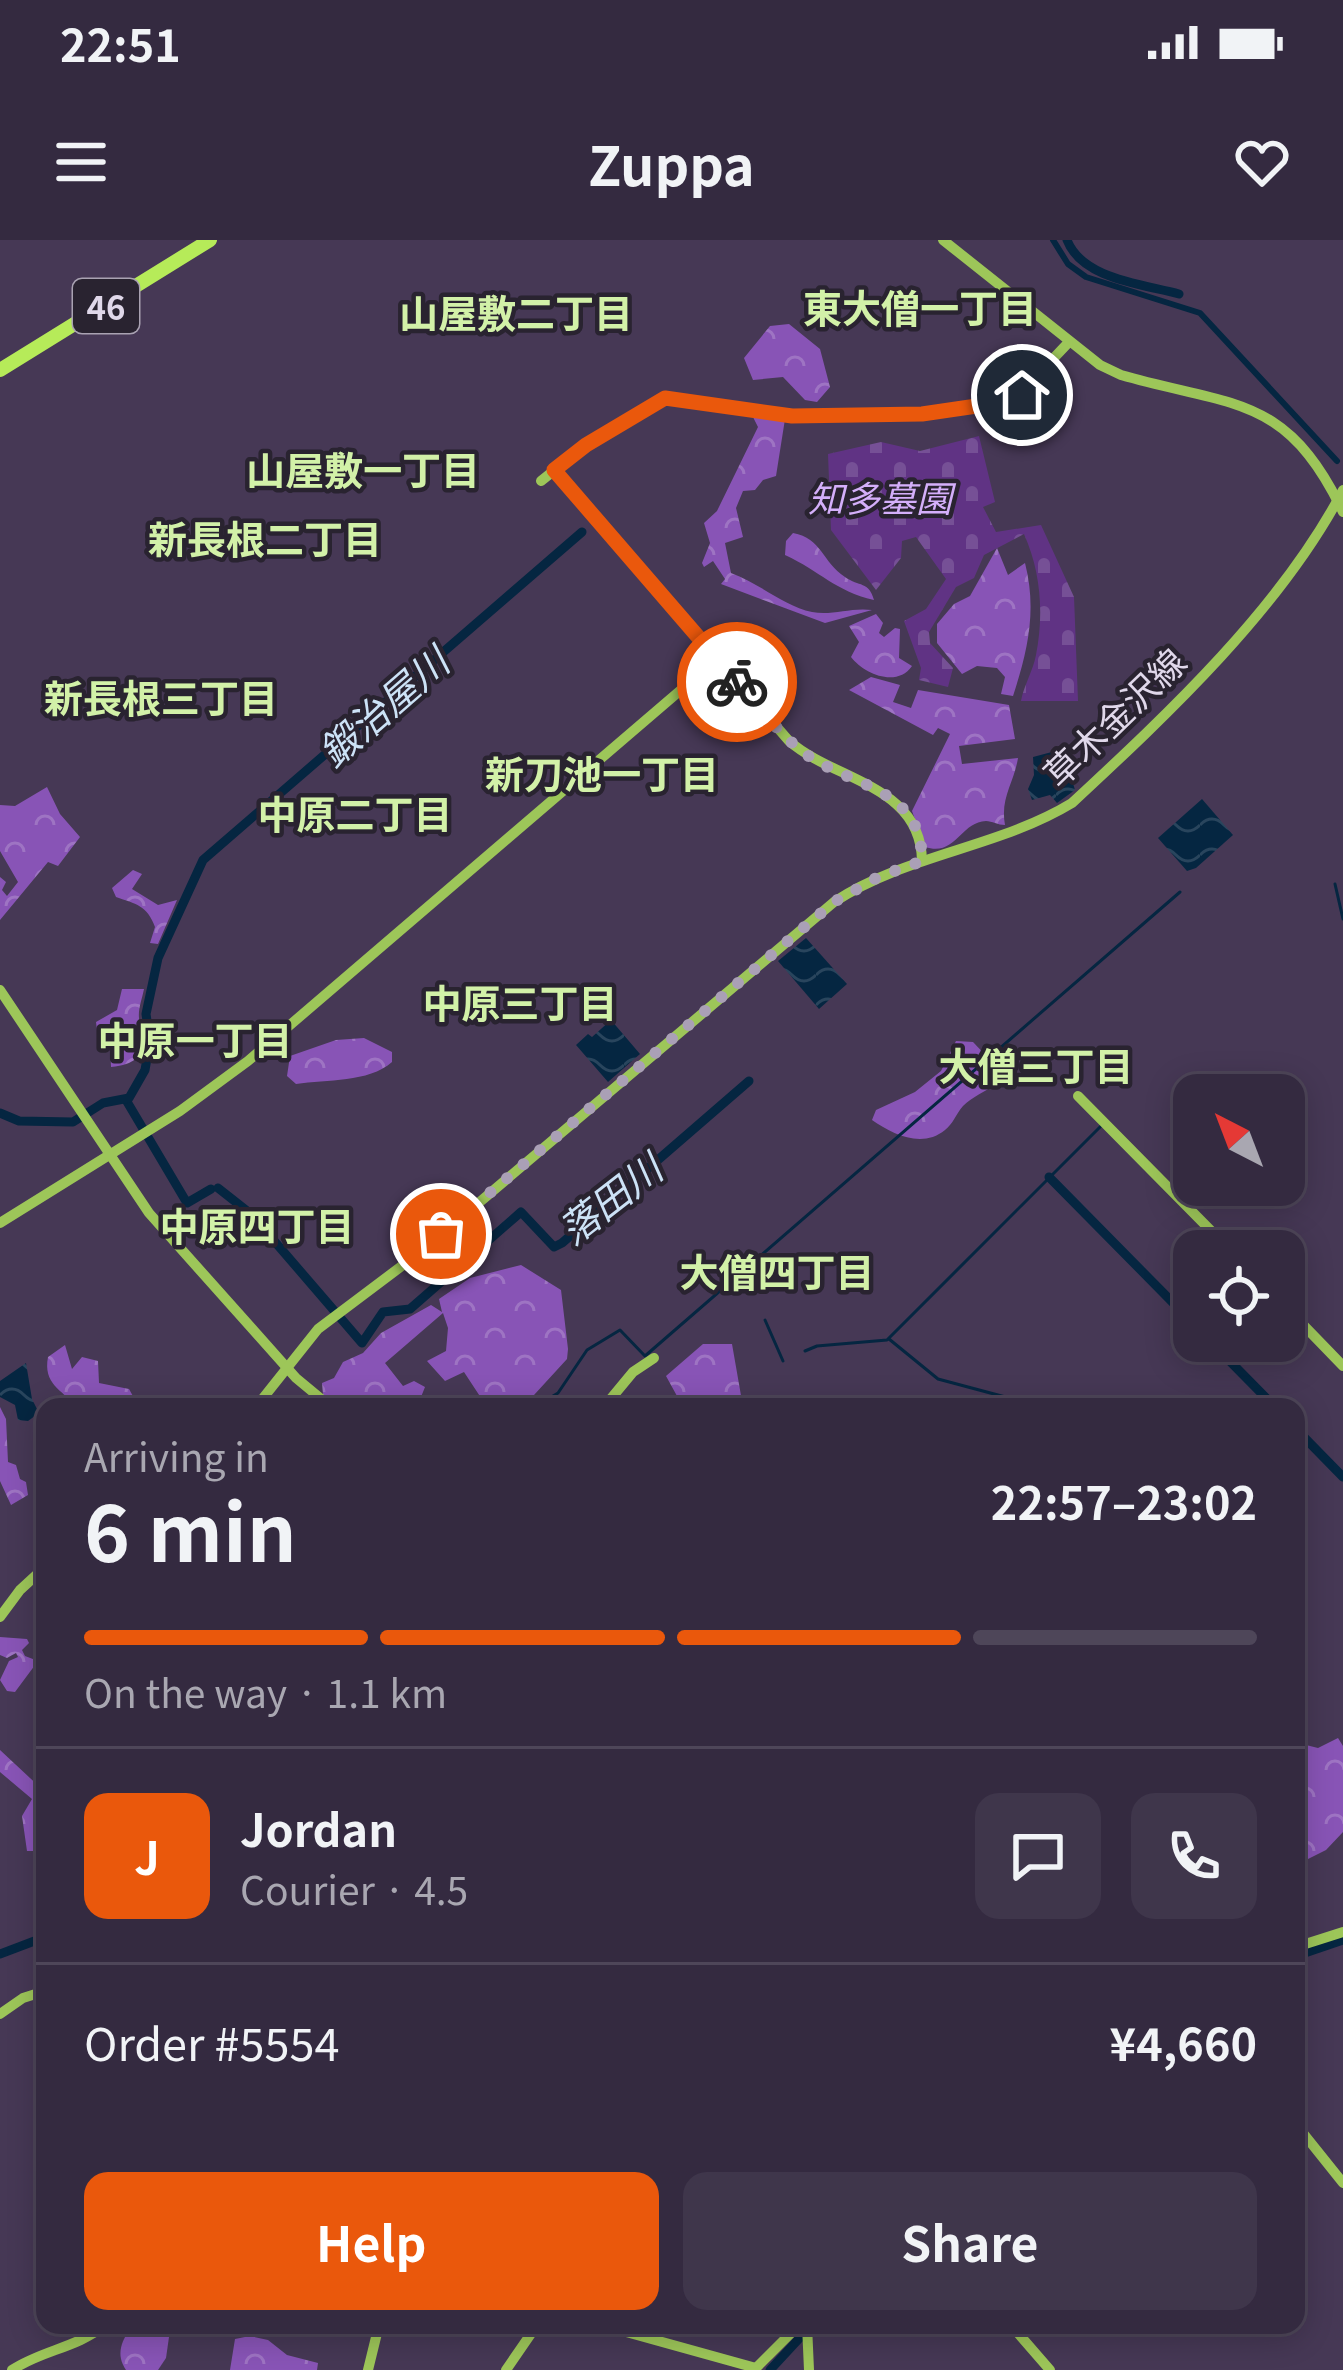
<!DOCTYPE html>
<meta charset="utf-8">
<style>
:root{--surface:#342a40;--page:#3f364b;--text:#f1f3f6;--muted:#a9a7b1;--line:#4e4659;--accent:#ea580c}
body{margin:0;font-family:Georgia,"Noto Sans JP",serif;background:var(--page);color:var(--text);height:100vh;display:flex;flex-direction:column;font-size:45px;white-space:nowrap}
*{box-sizing:border-box;margin:0}
p{font-size:39px;color:var(--muted)}
.icon{flex:none;width:66px;height:66px;fill:none;stroke:currentColor;stroke-width:2;stroke-linecap:round;stroke-linejoin:round}
.map{position:relative;flex:1;overflow:hidden}
.details{position:absolute;left:36px;top:1158px;width:1269px;height:936px;display:flex;flex-direction:column;background:var(--surface);border-radius:24px;box-shadow:0 6px 30px #0003,0 0 0 3px var(--line)}
.details>*{flex:none}
.needle{width:78px;rotate:318deg}
.fabs{position:absolute;left:1173px;top:834px;display:grid;gap:24px}
.fabs a{display:grid;place-items:center;width:132px;height:132px;border-radius:24px;background:var(--surface);box-shadow:0 6px 30px #0003,0 0 0 3px var(--line);font-size:60px}
.pin{position:absolute;display:grid;place-items:center;width:102px;height:102px;color:#fff;margin:-51px;border:6px solid #fff;border-radius:50%;box-shadow:0 3px 12px #0007}
.courier{position:absolute;display:grid;place-items:center;width:120px;height:120px;margin:-60px;border:9px solid #ea580c;border-radius:50%;background:#fff;color:#222;box-shadow:0 3px 15px #0007}
.head em{font-style:normal;font-weight:700}
.head div{display:flex;flex-direction:column-reverse}
.head{display:flex;align-items:center;justify-content:space-between;height:204px;padding:0 48px}
h1{font-size:78px;font-weight:700;line-height:90px}
.bar{display:grid;grid-template-columns:repeat(4,1fr);gap:18px 12px;align-content:center;height:144px;padding:0 48px}
.bar i{height:15px;border-radius:9px;background:var(--line)}
.bar .active{background:var(--accent)}
.bar p{grid-column:span 4}
.line{display:flex;align-items:center;gap:30px;padding:0 48px;border-top:3px solid var(--line)}
.line div{flex:1}
.round{display:grid;place-items:center;flex:none;width:126px;height:126px;border-radius:24px;background:var(--page)}
.primary-button{display:flex;gap:24px;margin-top:auto;padding:24px 48px}
.primary-button a{flex:1;height:138px;border-radius:24px;background:var(--accent);color:#fff;font-size:48px;font-weight:700;line-height:138px;text-align:center}
.primary-button a+a{background:var(--page);color:var(--text)}
.status{display:flex;justify-content:space-between;align-items:center;height:84px;padding:0 60px;background:var(--surface);direction:ltr}
.status svg{height:33px;fill:currentColor}
header{display:flex;justify-content:space-between;align-items:center;height:156px;padding:0 48px;background:var(--surface);font-size:54px;font-weight:700}
.map>svg:first-child{display:block}
</style>
<div class="status"><b>22:51</b><svg viewBox="0 0 49 12"><path d="M0 12V9h3v3zM5 12V6h3v6zM10 12V3h3v9zM15 12V0h3v12zM26 1h20v11H26zM47 4h2v5h-2z"/></svg></div>
<header><svg class="icon" aria-label="menu" viewBox="0 0 24 24"><path d="M4 6h16M4 12h16M4 18h16"/></svg>Zuppa<svg class="icon" aria-label="heart" viewBox="0 0 24 24"><path d="M12 20l-8-8c-3-5 5-10 8-4 3-6 11-1 8 4z"/></svg></header>
<div class="map">
<svg width="1343" height="2130" viewBox="0 0 1343 2130">
<defs>
<pattern id="forest-crowns" width="20" height="18" patternUnits="userSpaceOnUse" patternTransform="scale(3)"><rect width="20" height="18" fill="#8854b6"/><path d="M2 6a3 3 0 1 1 6 0M12 15a3 3 0 1 1 6 0" fill="none" stroke="#9e74c3"/></pattern>
<pattern id="cemetery-stones" width="16" height="16" patternUnits="userSpaceOnUse" patternTransform="scale(3)"><rect width="16" height="16" fill="#603384"/><path d="M2 7V4a2 2 0 0 1 4 0v3zM10 15v-3a2 2 0 0 1 4 0v3z" fill="#765096"/></pattern>
<pattern id="water-waves" width="16" height="10" patternUnits="userSpaceOnUse" patternTransform="scale(3)"><rect width="16" height="10" fill="#052641"/><path d="M0 5q4-4 8 0t8 0" fill="none" stroke="#29455d"/></pattern>
</defs>
<rect width="100%" height="100%" fill="#463855"/>
<g fill="url(#forest-crowns)">
<polygon points="789,84 820,109 830,147 817,162 805,160 783,137 753,140 744,118 770,86"/>
<path d="M 751,173 L 785,179 L 776,236 L 763,240 L 755,250 L 743,251 L 736,268 L 743,297 L 725,303 L 731,333 C 759,343 784,366 812,372 C 832,376 851,367 872,370 L 825,383 L 721,344 L 725,339 L 713,321 L 704,327 L 702,323 L 710,303 L 704,283 L 717,271 L 758,187 Z"/>
<path d="M 793,293 C 822,298 822,322 845,337 C 859,347 869,341 874,360 C 835,351 820,331 785,315 L 786,301 Z"/>
<path d="M 997,308 L 1008,335 L 1025,323 C 1037,370 1028,410 1013,456 L 1001,454 L 1005,437 L 997,428 L 977,426 L 962,434 L 937,403 L 937,384 L 954,364 L 970,356 Z"/>
<path d="M 876,374 L 883,383 L 879,393 L 884,397 L 895,388 L 900,389 L 899,418 L 912,426 C 897,448 864,434 851,417 L 859,402 L 849,386 Z"/>
<path d="M 871,437 L 900,445 L 893,462 L 911,468 L 918,450 L 1009,465 L 1015,499 L 959,506 L 962,524 L 1018,518 C 1014,543 1000,558 1005,585 C 998,585 992,581 986,581 C 960,582 956,617 925,607 L 912,571 L 950,494 L 938,488 L 933,495 L 849,450 Z"/>
<polygon points="47,547 60,574 80,597 58,626 48,622 0,680 0,637 6,642 2,650 7,656 18,642 0,611 0,565 15,566"/>
<path d="M 133,630 L 142,634 L 132,649 L 158,665 L 177,660 L 158,704 L 150,703 L 155,687 C 147,665 136,664 116,657 L 112,648 Z"/>
<path d="M 122,749 L 144,749 C 142,759 138,769 139,778 C 141,807 149,823 111,827 L 110,801 L 98,798 L 96,782 L 117,770 Z"/>
<path d="M 364,798 L 392,812 L 392,822 C 368,843 327,839 296,844 L 287,836 L 290,816 L 336,800 Z"/>
<path d="M 956,801 L 973,802 C 986,816 996,824 996,844 C 986,851 972,857 963,866 C 956,874 953,884 945,890 C 922,909 892,894 872,880 L 876,870 L 915,852 L 941,831 Z"/>
<polygon points="521,1025 561,1050 568,1109 567,1119 523,1167 487,1167 464,1132 445,1141 427,1121 446,1111 448,1088 443,1073 385,1123 403,1146 414,1141 425,1147 417,1167 338,1167 323,1155 322,1143 334,1138 343,1122 363,1113 381,1093 431,1065 442,1072 439,1059 470,1038"/>
<polygon points="703,1104 732,1104 743,1167 667,1167 677,1156 666,1136"/>
<path d="M 65,1105 L 72,1129 L 82,1117 L 98,1121 L 99,1143 L 129,1149 L 139,1167 L 77,1167 C 61,1149 43,1144 48,1117 Z"/>
<polygon points="0,1167 6,1179 8,1222 16,1225 20,1239 26,1242 28,1255 11,1265 0,1241"/>
<polygon points="0,1397 27,1399 29,1403 22,1410 25,1416 38,1421 15,1452 7,1451 0,1440 9,1421 18,1417 16,1413 7,1418 0,1415"/>
<polygon points="1296,1491 1302,1504 1318,1508 1338,1498 1343,1506 1343,1592 1326,1610 1300,1623 1300,1597 1296,1598"/>
<polygon points="0,1510 45,1552 45,1611 27,1611 22,1576 32,1559 0,1532"/>
<path d="M 160,2085 L 169,2097 L 166,2118 L 158,2130 L 126,2130 C 115,2114 122,2100 132,2086 Z"/>
<polygon points="250,2096 268,2100 287,2115 318,2123 317,2130 230,2130 235,2099"/>
</g>
<path fill="url(#cemetery-stones)" d="M 979,196 L 995,262 L 983,267 L 996,292 L 1041,285 L 1074,357 L 1078,461 L 1021,461 C 1024,445 1033,431 1036,415 C 1044,374 1041,332 1024,294 L 984,315 L 974,338 L 956,347 L 929,392 L 930,403 L 953,428 L 948,447 L 919,440 L 921,428 L 904,381 L 926,369 L 946,339 L 916,297 L 902,301 L 901,318 L 876,350 L 831,290 L 828,214 L 881,202 L 920,211 Z"/>
<g fill="url(#water-waves)">
<polygon points="1063,509 1075,550 1057,563 1050,555 1032,560 1028,549 1034,535 1033,517"/>
<polygon points="1202,559 1233,595 1196,628 1187,631 1158,598"/>
<polygon points="806,698 847,744 819,769 778,721"/>
<polygon points="611,780 640,814 608,842 576,805 588,794 592,797"/>
<polygon points="26,1123 32,1159 39,1173 28,1181 18,1180 15,1165 0,1157 0,1141"/>
</g>
<g fill="none" stroke-linecap="round" stroke-linejoin="round">
<g stroke="#052641" stroke-width="3">
<polyline points="1335,644 1343,679"/>
<polyline points="765,1080 783,1121"/>
<polyline points="889,1099 938,1139 1043,1167"/>
<polyline points="805,1111 817,1106 887,1100 1102,885"/>
<polyline points="535,1167 558,1153 587,1110 620,1090 645,1116 1180,652"/>
</g>
<polyline stroke="#052641" stroke-width="6" points="1053,0 1068,24 1086,37 1200,73 1337,221"/>
<g stroke="#052641" stroke-width="9">
<path d="M 1067,0 C 1082,39 1142,44 1179,54"/>
<polyline points="126,860 187,963 211,949"/>
<polyline points="0,873 19,881 73,882 103,863 129,858 145,830 150,801 146,774 158,718 203,620 582,292"/>
<polyline points="1049,937 1194,1084"/>
<polyline points="218,948 251,974 362,1103 383,1072 410,1069 521,972 554,1007 562,1003 749,841"/>
<polyline points="1210,1101 1275,1167"/>
<polyline points="1296,1189 1343,1237"/>
<polyline points="0,1714 45,1697"/>
<polyline points="1296,1716 1343,1700"/>
<polyline points="770,2130 808,2089"/>
</g>
<g stroke="#9dc659" stroke-width="10">
<path d="M 943,0 L 1100,125 L 1121,135 C 1232,167 1286,153 1343,272"/>
<path d="M 554,230 L 789,501 C 835,541 921,545 922,621"/>
<polyline points="541,241 586,205 665,158 792,176 922,174 1017,157 1068,103"/>
<polyline points="0,750 149,973 296,1138 331,1167"/>
<polyline points="1078,856 1231,1011"/>
<polyline points="0,983 180,871 248,821 717,419"/>
<polyline points="1284,1065 1343,1126"/>
<path d="M 256,1167 L 318,1089 L 423,1010 L 834,662 C 907,614 998,608 1072,563 C 1169,473 1282,367 1343,250"/>
<polyline points="604,1167 633,1132 654,1118"/>
<polyline points="0,1377 20,1350 45,1327"/>
<polyline points="1296,1707 1343,1692"/>
<polyline points="0,1774 23,1758 45,1751"/>
<polyline points="1299,1888 1343,1943"/>
<polyline points="601,2085 756,2128"/>
<polyline points="807,2085 809,2130"/>
<polyline points="1011,2085 1050,2130"/>
<polyline points="755,2129 799,2085"/>
<path d="M 12,2130 C 42,2110 77,2108 105,2085"/>
<polyline points="368,2130 379,2085"/>
<polyline points="506,2130 537,2085"/>
</g>
<polyline stroke="#b6eb59" stroke-width="14" points="0,130 210,0"/>
</g>
<g fill="none" stroke-linecap="round" stroke-linejoin="round">
<path stroke="#aaa0b6" stroke-width="12" stroke-dasharray="0 21.6" d="M 441,994 L 834,662 L 878,637 L 922,621 C 922,545 848,547 803,512 C 778,493 758,465 737,442"/>
<polyline stroke="#ea580c" stroke-width="15" points="737,442 554,230 586,205 665,158 792,176 922,174 1004,162 1022,155"/>
</g>
<g text-anchor="middle" dominant-baseline="central" stroke-width="9" stroke-linejoin="round" paint-order="stroke">
<rect fill="#292330" stroke="#a9a2b2" stroke-width="3" x="73" y="39" width="66" height="54" rx="9"/>
<g font-size="33" font-weight="bold" fill="#e0d8ea">
<text x="106" y="66">46</text>
</g>
<g font-size="36" font-style="italic" fill="#d4affa" stroke="#292330">
<text x="880" y="256">知多墓園</text>
</g>
<g font-size="36" fill="#e0d8ea" stroke="#292330">
<text transform="translate(1113 476) rotate(-44)">草木金沢線</text>
</g>
<g font-size="39" font-weight="bold" fill="#d2f1a8" stroke="#292330">
<text x="920" y="66">東大僧一丁目</text>
<text x="516" y="71">山屋敷二丁目</text>
<text x="363" y="228">山屋敷一丁目</text>
<text x="265" y="297">新長根二丁目</text>
<text x="161" y="456">新長根三丁目</text>
<text x="602" y="532">新刀池一丁目</text>
<text x="355" y="572">中原二丁目</text>
<text x="520" y="761">中原三丁目</text>
<text x="195" y="798">中原一丁目</text>
<text x="1036" y="824">大僧三丁目</text>
<text x="257" y="984">中原四丁目</text>
<text x="777" y="1030">大僧四丁目</text>
</g>
<g font-size="39" font-style="italic" fill="#cce2f6" stroke="#292330">
<text transform="translate(382 465) rotate(-41)">鍛治屋川</text>
<text transform="translate(609 957) rotate(-38)">落田川</text>
</g>
</g>
</svg>
<div class="fabs">
<a><svg class="needle" viewBox="-14 -14 28 28"><path d="M0-13l5 13h-10z" fill="#e53935"/><path d="M0 13l5-13h-10z" fill="#a9a7b1"/></svg></a>
<a><svg class="icon" aria-label="locate" viewBox="0 0 24 24"><circle cx="12" cy="12" r="6"/><path d="M12 2v4M12 18v4M2 12h4M18 12h4"/></svg></a>
</div>
<div class="pin" style="left:441px;top:994px;background:#ea580c"><svg class="icon" aria-label="bag" viewBox="0 0 24 24"><path d="M5 8h14l-1 12H6zM9 8a3 3 0 0 1 6 0"/></svg></div>
<div class="pin" style="left:1022px;top:155px;background:#1f2937"><svg class="icon" aria-label="home" viewBox="0 0 24 24"><path d="M3 11l9-7 9 7M6 9v11h12V9"/></svg></div>
<div class="courier" style="left:737px;top:442px"><svg class="icon" aria-label="bike" viewBox="0 0 24 24"><circle cx="6" cy="16" r="4"/><circle cx="18" cy="16" r="4"/><path d="M6 16l4-8h5l3 8M10 8l3 8H6M13 5h3"/></svg></div>
<section class="details">
<div class="head"><div><h1>6 min</h1><p>Arriving in</p></div><em>22:57–23:02</em></div>
<div class="bar"><i class="active"></i><i class="active"></i><i class="active"></i><i></i><p>On the way · 1.1 km</p></div>
<div class="line" style="height:216px"><b class="round" style="background:var(--accent);color:#fff">J</b><div><b>Jordan</b><p>Courier · 4.5</p></div><a class="round"><svg class="icon" aria-label="chat" viewBox="0 0 24 24"><path d="M4 5h16v11H9l-5 4z"/></svg></a><a class="round"><svg class="icon" aria-label="phone" viewBox="0 0 24 24"><path d="M5 4h4l2 5-3 2q2 4 5 5l2-3 5 2v4C11 20 4 13 5 4z"/></svg></a></div>
<div class="line" style="height:156px"><div>Order #5554</div><b>¥4,660</b></div>
<div class="primary-button"><a>Help</a><a>Share</a></div>
</section>
</div>
